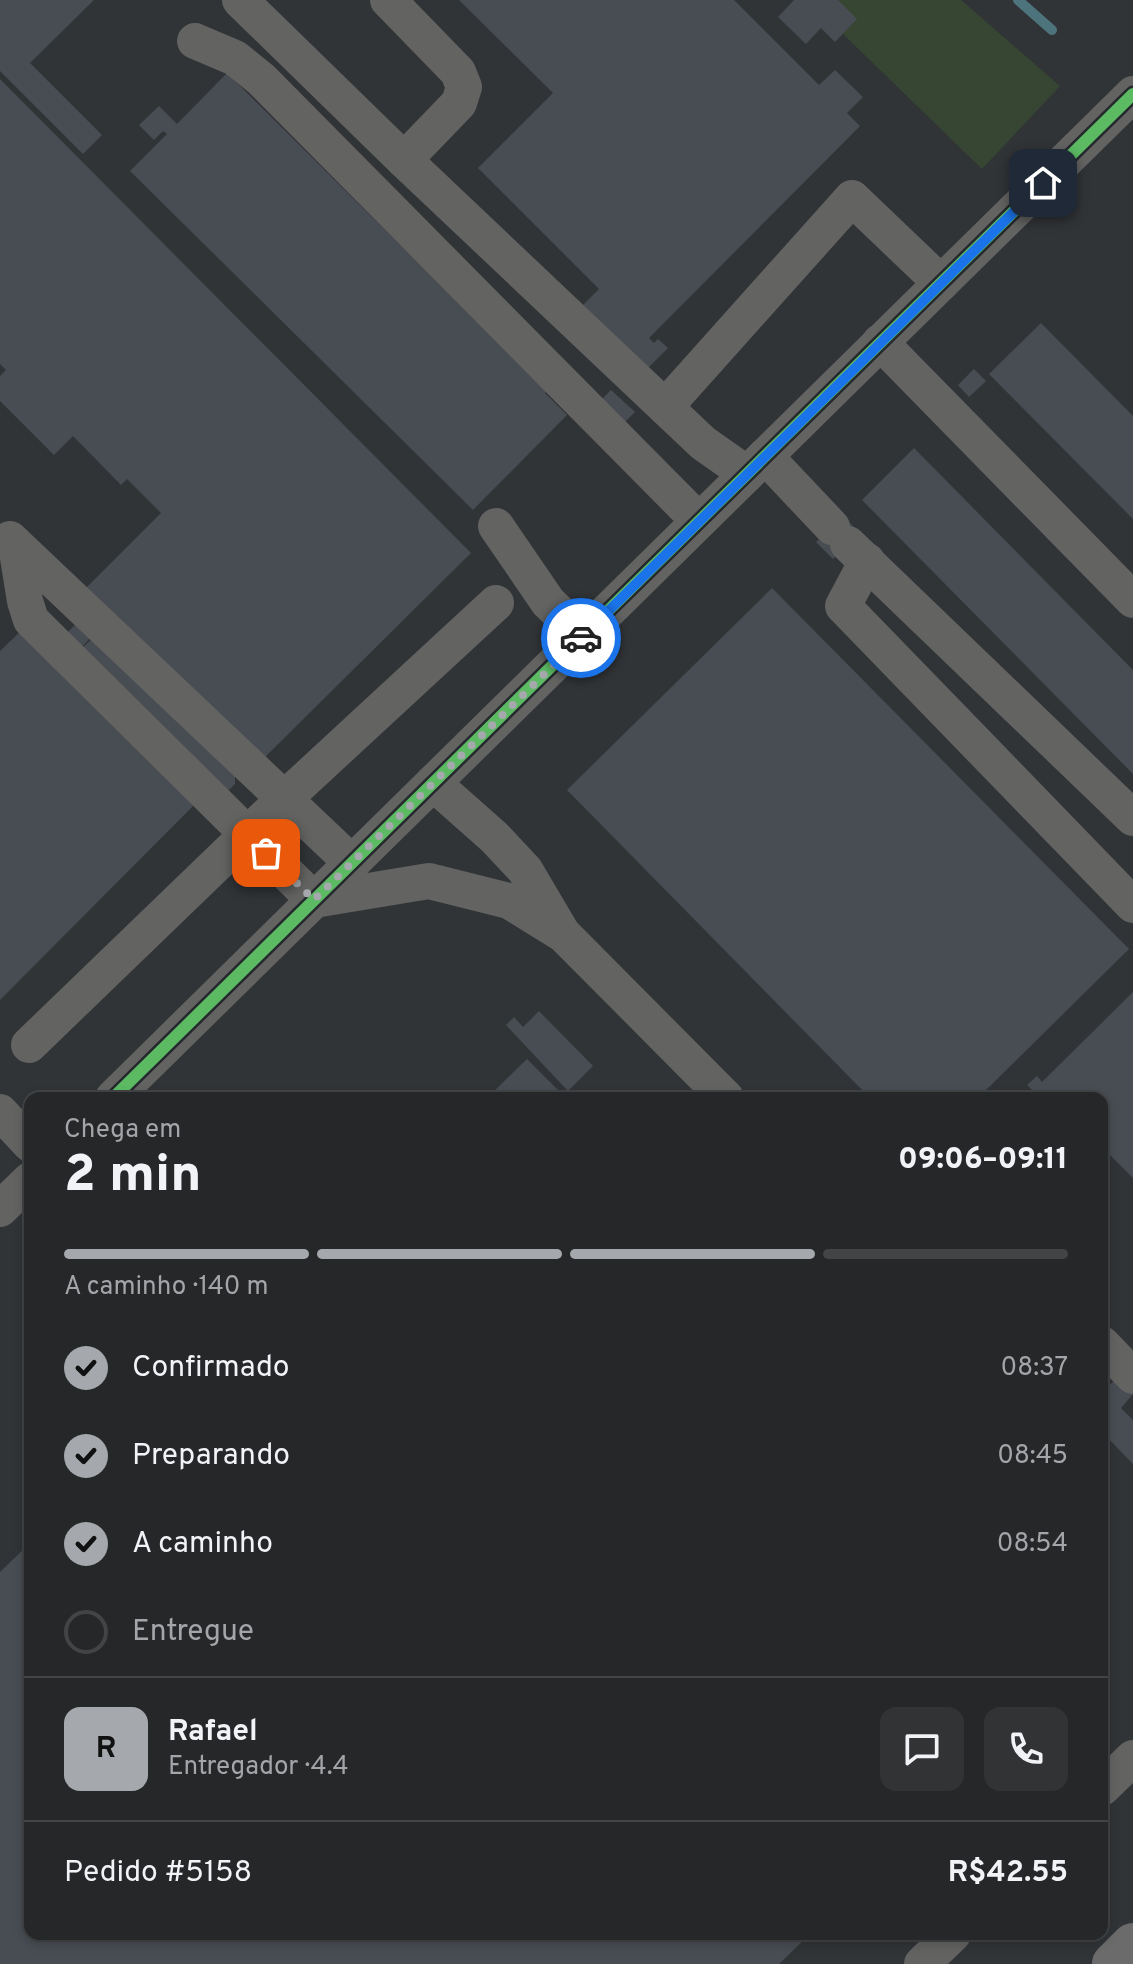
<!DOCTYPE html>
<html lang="pt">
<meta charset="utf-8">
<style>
:root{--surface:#252729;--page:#313335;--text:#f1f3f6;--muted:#a3a5a8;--line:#424446;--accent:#a5a8ac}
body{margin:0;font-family:Overpass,sans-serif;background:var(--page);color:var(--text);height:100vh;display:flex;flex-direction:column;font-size:30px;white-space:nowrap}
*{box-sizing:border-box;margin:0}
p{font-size:26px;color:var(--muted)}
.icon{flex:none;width:44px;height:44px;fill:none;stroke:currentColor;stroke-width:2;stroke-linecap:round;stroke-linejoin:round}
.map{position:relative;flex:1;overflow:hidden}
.side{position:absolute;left:24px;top:1092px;width:1084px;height:848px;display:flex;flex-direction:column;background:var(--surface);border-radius:16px;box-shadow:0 4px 12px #0003,0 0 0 2px var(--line)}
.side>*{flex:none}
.pin{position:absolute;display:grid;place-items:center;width:68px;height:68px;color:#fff;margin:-34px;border-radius:16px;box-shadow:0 4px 12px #0006}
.courier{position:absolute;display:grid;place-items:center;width:80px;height:80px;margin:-40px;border:6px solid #1a73e8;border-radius:50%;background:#fff;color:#222;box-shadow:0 2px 10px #0007}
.headline em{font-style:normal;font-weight:800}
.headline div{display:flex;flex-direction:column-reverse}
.headline{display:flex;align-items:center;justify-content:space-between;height:136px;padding:0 40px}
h1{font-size:52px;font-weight:800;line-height:60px}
.bar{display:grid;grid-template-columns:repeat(4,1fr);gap:12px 8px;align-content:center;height:96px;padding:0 40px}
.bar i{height:10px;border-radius:6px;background:var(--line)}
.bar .selected{background:var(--accent)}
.bar p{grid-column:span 4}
.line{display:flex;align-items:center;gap:20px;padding:0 40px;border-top:2px solid var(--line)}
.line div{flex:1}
.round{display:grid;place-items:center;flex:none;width:84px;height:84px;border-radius:16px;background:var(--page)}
ol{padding:0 40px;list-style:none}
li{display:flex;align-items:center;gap:24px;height:88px}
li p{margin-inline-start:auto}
li .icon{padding:8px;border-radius:50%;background:var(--accent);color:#111;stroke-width:4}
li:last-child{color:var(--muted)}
li i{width:44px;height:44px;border:4px solid var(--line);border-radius:50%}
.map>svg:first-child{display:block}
</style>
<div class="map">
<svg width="1133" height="1964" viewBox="0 0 1133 1964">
<rect width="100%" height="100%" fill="#313437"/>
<polygon fill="#364633" points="808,0 961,0 1060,86 982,169"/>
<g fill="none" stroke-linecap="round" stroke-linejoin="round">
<polyline stroke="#4d747d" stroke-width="10" points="1018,0 1052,30"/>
</g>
<g fill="#484d53">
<polygon points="0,0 94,0 30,63 102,135 83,154 0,71"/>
<polygon points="459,0 734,0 819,85 835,70 863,97 847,113 860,126 649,338 654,343 658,339 668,348 648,368 583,305 599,289 478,168 553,93"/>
<polygon points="794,0 838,0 857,19 835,42 821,28 806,44 778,17"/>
<polygon points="227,73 547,391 545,393 567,415 473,510 130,171 167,134 163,131 154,140 139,125 159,106 177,124"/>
<polygon points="0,79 471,553 259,763 86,588 161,513 127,479 121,485 73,436 54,455 0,401 0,376 6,370 0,364"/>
<polygon points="1041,323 1133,416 1133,519 989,374"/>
<polygon points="974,369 986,381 969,397 958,385"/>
<polygon points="611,390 635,412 624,423 601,400"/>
<polygon points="914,448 1133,670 1133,774 862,500"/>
<polygon points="844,517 855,528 848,535 853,539 833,559 816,542"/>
<polygon points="772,588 1129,949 978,1098 870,1098 567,790"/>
<polygon points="78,622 92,636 80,649 65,635"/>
<polygon points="21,631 194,805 0,1000 0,651"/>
<polygon points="92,639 235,775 235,784 226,793 82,648"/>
<polygon points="290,836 298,845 298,849 290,858 277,845 284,837"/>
<polygon points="1133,992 1133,1178 1102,1147 1102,1098 1030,1098 1035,1093 1027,1085 1037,1076 1042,1082"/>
<polygon points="539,1011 593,1066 568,1091 506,1025 514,1017 523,1027"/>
<polygon points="527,1059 566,1098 487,1098"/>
<polygon points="1117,1378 1133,1394 1121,1408 1133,1420 1133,1464 1102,1432 1102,1392"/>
<polygon points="30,1543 30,1934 810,1934 779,1964 0,1964 0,1572"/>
</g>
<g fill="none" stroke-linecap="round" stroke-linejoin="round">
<g stroke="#636362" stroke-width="36">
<polyline points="240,0 404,160 703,443 747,474"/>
<polyline points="388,0 458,72 464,87 459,103 404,160"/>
<polyline points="195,41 235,58 261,79 699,521"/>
<polyline points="880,342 1133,600"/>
<polyline points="665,407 852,198 941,283"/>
<polyline points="765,456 832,527"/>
<polyline points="496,526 548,602 583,636"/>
<polyline points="10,539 352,863"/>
<polyline points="848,544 1133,818"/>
<polyline points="16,545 25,601 31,620 314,900 429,881 509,901 564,935 726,1098"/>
<polyline points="867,561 843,606 1133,905"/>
<polyline points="433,783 494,837 525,870 561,931"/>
<polyline points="29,1045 284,799 496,603"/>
<polyline points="113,1098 1133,94"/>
<polyline points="0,1112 30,1144"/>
<polyline points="0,1209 30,1180"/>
<polyline points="1102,1344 1133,1376"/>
<polyline points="1102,1788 1133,1758"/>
<polyline points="922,1964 953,1934"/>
</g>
<polyline stroke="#6c6b6c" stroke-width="44" points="1114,1964 1133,1945"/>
<g stroke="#25292e" stroke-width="17">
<polyline id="cycleway" points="113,1098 1133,94"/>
</g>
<use href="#cycleway" stroke="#5cba63" stroke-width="12"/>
</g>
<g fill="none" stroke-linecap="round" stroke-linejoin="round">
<polyline stroke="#a5a8ac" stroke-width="8" stroke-dasharray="0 14.4" points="266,853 314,900 581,638"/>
<polyline stroke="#1a73e8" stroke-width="10" points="581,638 1043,183"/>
</g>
</svg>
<div class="pin" style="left:266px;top:853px;background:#ea580c"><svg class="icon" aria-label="bag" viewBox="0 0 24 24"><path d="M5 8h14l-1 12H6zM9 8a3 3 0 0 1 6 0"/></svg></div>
<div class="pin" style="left:1043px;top:183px;background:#1f2937"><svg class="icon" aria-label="home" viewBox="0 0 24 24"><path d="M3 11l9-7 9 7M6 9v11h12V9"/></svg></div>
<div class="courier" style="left:581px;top:638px"><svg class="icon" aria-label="car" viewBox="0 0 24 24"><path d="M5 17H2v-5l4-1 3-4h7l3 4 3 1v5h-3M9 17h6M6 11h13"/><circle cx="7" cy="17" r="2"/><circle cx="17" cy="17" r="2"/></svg></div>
<section class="side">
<div class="headline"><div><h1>2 min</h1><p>Chega em</p></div><em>09:06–09:11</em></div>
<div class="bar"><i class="selected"></i><i class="selected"></i><i class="selected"></i><i></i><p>A caminho · 140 m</p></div>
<ol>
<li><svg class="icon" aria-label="check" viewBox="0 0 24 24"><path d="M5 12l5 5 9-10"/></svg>Confirmado<p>08:37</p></li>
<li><svg class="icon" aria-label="check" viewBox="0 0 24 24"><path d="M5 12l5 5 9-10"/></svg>Preparando<p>08:45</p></li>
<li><svg class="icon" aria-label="check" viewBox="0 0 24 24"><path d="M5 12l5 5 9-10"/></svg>A caminho<p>08:54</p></li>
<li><i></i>Entregue</li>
</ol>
<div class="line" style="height:144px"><b class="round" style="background:var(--accent);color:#111">R</b><div><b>Rafael</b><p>Entregador · 4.4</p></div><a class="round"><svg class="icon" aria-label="chat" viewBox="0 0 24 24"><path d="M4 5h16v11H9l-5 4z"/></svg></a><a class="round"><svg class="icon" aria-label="phone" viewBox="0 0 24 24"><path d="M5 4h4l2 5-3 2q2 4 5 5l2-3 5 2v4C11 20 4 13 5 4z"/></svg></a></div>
<div class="line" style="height:104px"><div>Pedido #5158</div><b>R$42.55</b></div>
</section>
</div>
